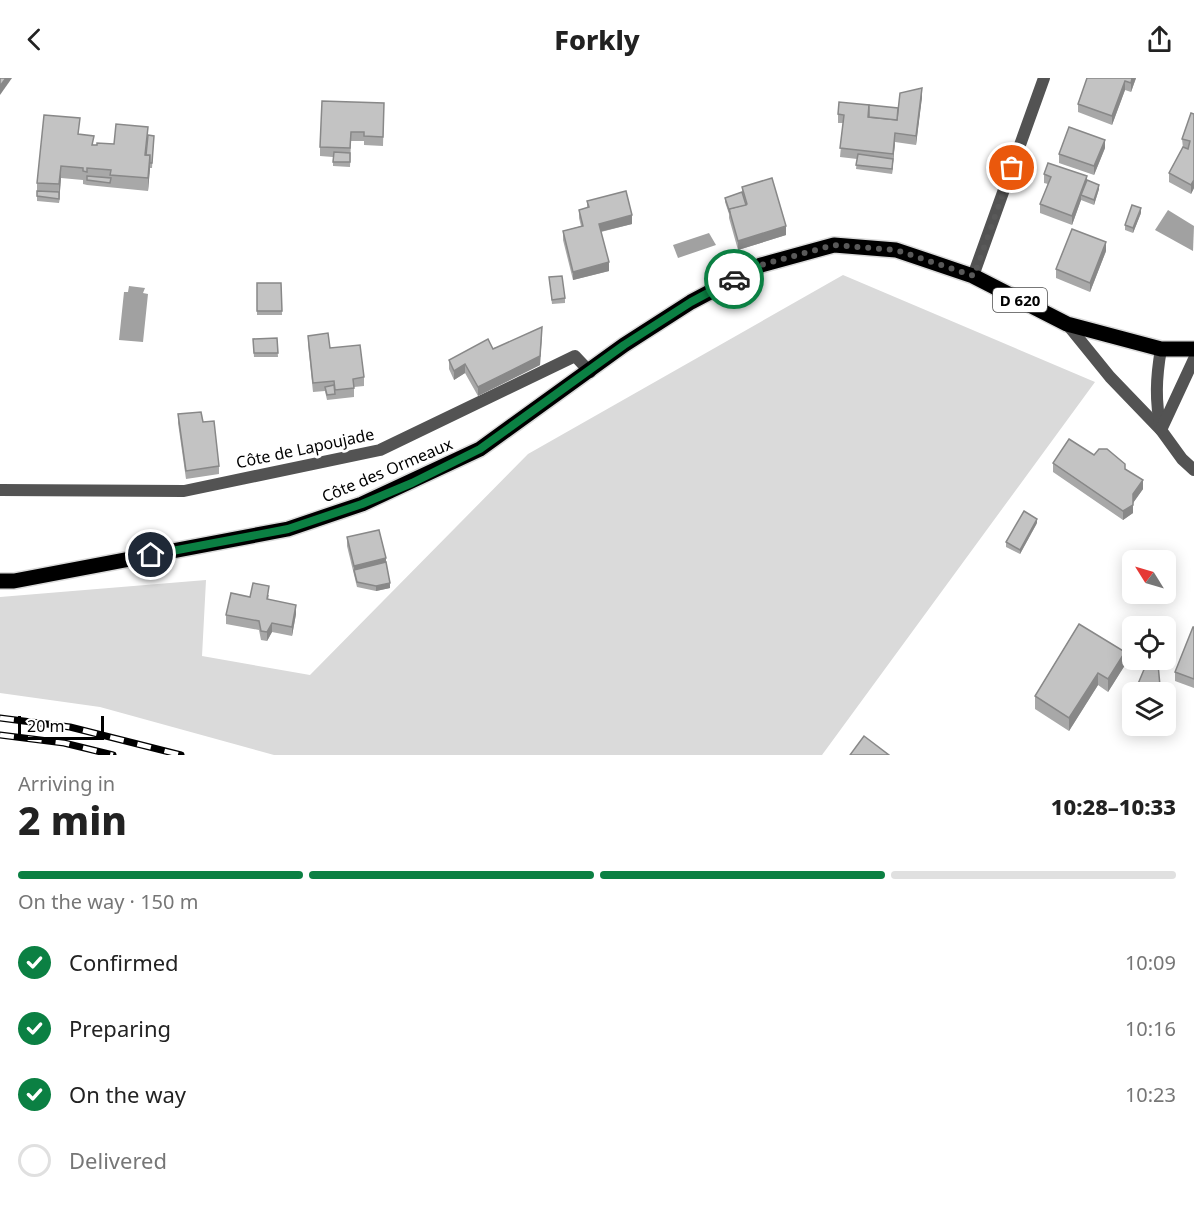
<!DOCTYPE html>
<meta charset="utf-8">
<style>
:root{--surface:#fff;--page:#f6f6f6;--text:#222;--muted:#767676;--line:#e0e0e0;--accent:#0b8043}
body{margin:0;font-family:"Noto Sans",sans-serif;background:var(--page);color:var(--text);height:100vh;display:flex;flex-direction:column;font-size:22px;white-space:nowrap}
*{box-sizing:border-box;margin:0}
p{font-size:20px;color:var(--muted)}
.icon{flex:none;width:33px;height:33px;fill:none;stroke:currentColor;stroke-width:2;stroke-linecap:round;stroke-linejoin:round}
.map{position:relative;height:677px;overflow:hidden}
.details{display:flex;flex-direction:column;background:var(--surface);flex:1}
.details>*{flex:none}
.needle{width:39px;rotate:307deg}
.buttons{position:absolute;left:1122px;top:472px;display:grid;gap:12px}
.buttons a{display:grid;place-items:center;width:54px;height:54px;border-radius:9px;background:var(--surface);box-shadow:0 3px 15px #0003;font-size:30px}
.scale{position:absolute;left:18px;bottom:15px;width:86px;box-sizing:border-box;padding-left:6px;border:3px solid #000;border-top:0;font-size:16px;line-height:21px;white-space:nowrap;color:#000;-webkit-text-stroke:4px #fff;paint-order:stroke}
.pin{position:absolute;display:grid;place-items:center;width:51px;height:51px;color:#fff;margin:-26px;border:3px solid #fff;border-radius:50%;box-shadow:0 2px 6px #0007}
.courier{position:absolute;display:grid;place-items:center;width:60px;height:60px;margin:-30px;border:4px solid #0b8043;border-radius:50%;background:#fff;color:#222;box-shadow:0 2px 8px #0007}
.summary em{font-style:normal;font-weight:800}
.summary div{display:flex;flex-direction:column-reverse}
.summary{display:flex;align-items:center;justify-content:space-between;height:102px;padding:0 18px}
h1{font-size:39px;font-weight:800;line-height:45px}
.bar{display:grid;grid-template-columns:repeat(4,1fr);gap:9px 6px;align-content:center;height:72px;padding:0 18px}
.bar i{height:8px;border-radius:4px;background:var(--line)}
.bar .active{background:var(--accent)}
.bar p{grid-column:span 4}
ol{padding:0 18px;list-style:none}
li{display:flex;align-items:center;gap:18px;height:66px}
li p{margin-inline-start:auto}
li .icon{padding:6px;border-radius:50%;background:var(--accent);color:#fff;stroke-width:4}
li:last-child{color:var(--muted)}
li i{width:33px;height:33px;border:3px solid var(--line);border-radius:50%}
header{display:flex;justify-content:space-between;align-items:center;height:78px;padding:0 18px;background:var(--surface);font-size:27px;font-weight:800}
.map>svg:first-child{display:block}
</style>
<header><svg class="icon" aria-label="back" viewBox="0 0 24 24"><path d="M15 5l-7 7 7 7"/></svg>Forkly<svg class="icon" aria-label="share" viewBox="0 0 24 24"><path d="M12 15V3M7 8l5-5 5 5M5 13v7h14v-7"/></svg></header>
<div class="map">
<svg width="1194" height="677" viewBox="0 0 1194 677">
<rect width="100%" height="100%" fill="#fff"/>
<polygon fill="#dadada" points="843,197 1095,304 822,677 274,677 100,629 0,615 0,519 206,502 202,578 310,597 528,376"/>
<g fill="#a1a1a1">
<polygon points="1168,132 1194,148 1193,173 1155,152"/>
<polygon points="709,155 716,167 678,180 673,167"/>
<polygon points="129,208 145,210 143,215 148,216 143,264 119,262 124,214 128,214"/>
</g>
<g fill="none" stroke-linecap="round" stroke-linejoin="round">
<g stroke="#dbdbdb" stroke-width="18">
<polyline id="primary" points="0,503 14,503 288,451 362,426 480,371 624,267 691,224 761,187 834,167 896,172 973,198 1067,246 1161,271 1194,271"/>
</g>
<g stroke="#535353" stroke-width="12">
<polyline points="973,198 1044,0"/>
<polyline points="1067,246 1110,299 1161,352 1182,381 1194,392"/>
<path d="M 1161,271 C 1156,300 1155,323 1161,351"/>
<polyline points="1161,352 1194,281"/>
<polyline points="0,412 184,413 380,372 575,278 590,294"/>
</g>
<use href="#primary" stroke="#000" stroke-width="15"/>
<g stroke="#000" stroke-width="7">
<g id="rail">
<polyline points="0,640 70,649 181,677"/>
<polyline points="0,657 64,665 113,677"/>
</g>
</g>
<use href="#rail" stroke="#fff" stroke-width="4.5" stroke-dasharray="14" stroke-linecap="butt"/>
</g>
<g fill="#a8a8a8">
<polygon points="1087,0 1136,0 1131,14 1125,12 1112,47 1078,34 1078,26"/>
<polygon points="922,19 916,67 895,64 892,96 856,91 857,81 840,79 843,45 838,45 838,36 898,30"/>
<polygon points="384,25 383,68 364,67 364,63 351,63 350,89 333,88 333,79 320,78 320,69"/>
<polygon points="1194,36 1194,110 1191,116 1169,104 1169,95 1183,70 1182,61"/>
<polygon points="79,56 94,67 114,66 148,57 154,58 152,90 150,90 148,113 87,107 83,106 83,102 61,100 59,125 37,123 37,105"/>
<polygon points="1105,70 1094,97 1059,85 1059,76"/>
<polygon points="1044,96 1087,102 1099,111 1094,127 1081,122 1072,147 1040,135 1040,126 1048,106 1044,105"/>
<polygon points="742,109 786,157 738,172 729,140 729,136 725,124 725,120 742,114"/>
<polygon points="587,123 632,146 601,154 609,193 573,202 563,162 563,153 581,148 579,140 579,132 587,130"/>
<polygon points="1141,135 1133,155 1125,152 1125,147"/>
<polygon points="1106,173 1090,214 1056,200 1056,191"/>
<polygon points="549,199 565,220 565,225 552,226"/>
<polygon points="257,205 281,205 282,237 257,237"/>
<polygon points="542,257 540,287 478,318 465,295 454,302 449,291 449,282"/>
<polygon points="308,258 330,270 364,299 364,308 354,309 354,319 327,322 325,313 313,314 308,266"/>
<polygon points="277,260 278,279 254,279 253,261"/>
<polygon points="178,336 203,344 219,388 219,396 186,401 178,345"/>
<polygon points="1094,377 1125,391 1143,411 1133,425 1133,435 1123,442 1053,394 1053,385"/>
<polygon points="1037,445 1020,476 1006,469 1006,464"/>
<polygon points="347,459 386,484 390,510 376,513 357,509 347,468"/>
<polygon points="269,517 268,522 296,536 292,558 272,554 267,563 261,562 259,552 226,546 226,537 250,519"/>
<polygon points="1079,546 1125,587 1108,614 1098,607 1069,653 1035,631 1035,618"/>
<polygon points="1194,549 1194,610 1175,603 1175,594"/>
</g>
<g fill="#888">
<polygon points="6,0 12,0 0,17 0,8"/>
<polygon points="1132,0 1136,0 1131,14 1131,5"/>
<polygon points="1125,3 1125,12 1112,47 1112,38"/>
<polygon points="922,10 922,19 916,67 916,58"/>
<polygon points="895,55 895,64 892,96 892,91"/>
<polygon points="1105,62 1105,70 1094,97 1094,88"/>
<polygon points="150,77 150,90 148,113 148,100"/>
<polygon points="61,88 61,100 59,125 59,106"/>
<polygon points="1087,98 1087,107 1081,117 1081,122 1072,147 1072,138"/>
<polygon points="1194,101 1194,110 1191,116 1191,107"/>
<polygon points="1099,107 1099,111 1094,127 1094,122"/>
<polygon points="1141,130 1141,135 1133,155 1133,150"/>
<polygon points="632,137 632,146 599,154 599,146"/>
<polygon points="786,148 786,157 738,172 738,163"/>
<polygon points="1106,164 1106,173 1090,214 1090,205"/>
<polygon points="609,184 609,193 573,202 573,194"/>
<polygon points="542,249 540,287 478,318 478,309"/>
<polygon points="465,286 465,295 454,302 454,293"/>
<polygon points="1143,402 1143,411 1133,425 1133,416"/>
<polygon points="1133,427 1133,435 1123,442 1123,433"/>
<polygon points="1037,441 1037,445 1020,476 1020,472"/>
<polygon points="386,480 386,489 354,492 354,488"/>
<polygon points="390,505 390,510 376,513 376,508"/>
<polygon points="296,527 296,536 292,558 292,549"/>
<polygon points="272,545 272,554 267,563 267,554"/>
<polygon points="1125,574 1125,587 1108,614 1108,601"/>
<polygon points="1098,595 1098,607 1069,653 1069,640"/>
</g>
<g fill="#c3c3c3" stroke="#888" stroke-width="1.5">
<polygon points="0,0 6,0 0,8"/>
<polygon points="1087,0 1132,0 1131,5 1125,3 1112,38 1078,26"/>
<polygon points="922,10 916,58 895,55 893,76 840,70 844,37 838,36 839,24 869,27 868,39 897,42 900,15"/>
<polygon points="322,23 384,25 383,59 364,58 364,54 351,54 350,70 320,69"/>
<polygon points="869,27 898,30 897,42 869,39"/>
<polygon points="1191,35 1194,36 1194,102 1191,107 1169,95 1183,69 1188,71 1190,63 1182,61"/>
<polygon points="44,37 80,40 78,56 94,58 92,67 97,67 97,65 114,66 116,46 148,49 145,77 150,77 148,100 110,97 111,92 87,90 87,94 83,93 83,90 61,88 59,106 37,105"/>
<polygon points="1069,49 1105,62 1094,88 1059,76"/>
<polygon points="148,57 154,58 152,85 150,85 150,77 146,77"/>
<polygon points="334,74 350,75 350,84 333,84"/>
<polygon points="858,76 893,81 892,91 856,87"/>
<polygon points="1048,85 1087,98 1072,138 1040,126 1051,99 1044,96"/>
<polygon points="87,98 111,100 110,105 87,102"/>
<polygon points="772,100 786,148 738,163 729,131 747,126 742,109"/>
<polygon points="1087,102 1099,107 1094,122 1081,117"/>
<polygon points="37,113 59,114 59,121 37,118"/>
<polygon points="626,113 632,137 599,146 609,184 573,194 563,153 583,148 579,132 589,129 587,123"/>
<polygon points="742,114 746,127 729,131 730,135 725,120"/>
<polygon points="1132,127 1141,130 1133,150 1125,147"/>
<polygon points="1072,151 1106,164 1090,205 1056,191"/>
<polygon points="562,198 565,220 552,222 549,199"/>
<polygon points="257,205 281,205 282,233 257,233"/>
<polygon points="542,249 540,278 478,309 465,286 454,293 449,282 488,261 493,271"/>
<polygon points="328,255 330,270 360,267 364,299 353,301 354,310 335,312 334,303 313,305 308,258"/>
<polygon points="277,260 278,275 254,275 253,261"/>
<polygon points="334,307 335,316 327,317 325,309"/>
<polygon points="201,334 203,344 214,343 219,388 186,393 178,336"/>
<polygon points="1069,361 1094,377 1099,371 1107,371 1125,386 1125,391 1143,402 1133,416 1133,427 1123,433 1053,385"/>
<polygon points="1024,433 1037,441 1020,472 1006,464"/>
<polygon points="379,452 386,480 354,488 347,459"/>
<polygon points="386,484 390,505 376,508 357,504 354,492"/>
<polygon points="253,505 269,508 267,521 296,527 292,549 272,545 267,554 261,553 259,543 226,537 231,515 250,519"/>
<polygon points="1079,546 1125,574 1108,601 1098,595 1069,640 1035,618"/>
<polygon points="1193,549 1194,549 1194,601 1175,594"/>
<polygon points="1148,582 1158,586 1160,608 1157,615 1140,615 1135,613"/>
<polygon points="864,658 889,677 850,677"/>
</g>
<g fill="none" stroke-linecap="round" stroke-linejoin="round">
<polyline stroke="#595959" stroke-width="6" stroke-dasharray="0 10.8" points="734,201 761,187 834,167 896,172 974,198 1012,90"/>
<polyline stroke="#0b8043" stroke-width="8" points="151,477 288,451 362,426 412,405 480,371 624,267 691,224 734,201"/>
</g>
<g text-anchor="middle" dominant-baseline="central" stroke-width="6" stroke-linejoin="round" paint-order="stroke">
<rect fill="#fff" stroke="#4c4c4c" stroke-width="1.5" x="993" y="210" width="54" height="24" rx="4.5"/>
<g font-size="15" font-weight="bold" fill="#000">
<text x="1020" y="222">D 620</text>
</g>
<g font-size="16" fill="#000" stroke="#fff">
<text transform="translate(305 370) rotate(-12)">Côte de Lapoujade</text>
<text transform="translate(387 392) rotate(-23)">Côte des Ormeaux</text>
</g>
</g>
</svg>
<div class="buttons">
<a><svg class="needle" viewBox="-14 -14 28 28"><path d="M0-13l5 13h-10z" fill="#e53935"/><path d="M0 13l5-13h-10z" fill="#767676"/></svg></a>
<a><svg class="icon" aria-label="locate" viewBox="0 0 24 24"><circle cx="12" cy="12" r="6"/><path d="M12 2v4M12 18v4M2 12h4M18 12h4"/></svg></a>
<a><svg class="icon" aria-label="layers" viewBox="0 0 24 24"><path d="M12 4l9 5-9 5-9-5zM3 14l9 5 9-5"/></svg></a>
</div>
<div class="scale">20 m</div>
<div class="pin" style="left:1012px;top:90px;background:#ea580c"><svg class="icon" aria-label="bag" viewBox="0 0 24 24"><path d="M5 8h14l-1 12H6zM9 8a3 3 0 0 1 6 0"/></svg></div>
<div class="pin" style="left:151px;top:477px;background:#1f2937"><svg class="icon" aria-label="home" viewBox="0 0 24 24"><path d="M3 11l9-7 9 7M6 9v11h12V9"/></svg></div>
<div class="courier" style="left:734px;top:201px"><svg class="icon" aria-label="car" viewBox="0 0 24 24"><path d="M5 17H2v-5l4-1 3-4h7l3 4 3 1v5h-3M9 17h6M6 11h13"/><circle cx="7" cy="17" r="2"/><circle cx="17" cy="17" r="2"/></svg></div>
</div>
<section class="details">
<div class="summary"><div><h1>2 min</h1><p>Arriving in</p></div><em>10:28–10:33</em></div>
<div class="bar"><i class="active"></i><i class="active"></i><i class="active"></i><i></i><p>On the way · 150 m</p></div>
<ol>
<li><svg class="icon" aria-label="check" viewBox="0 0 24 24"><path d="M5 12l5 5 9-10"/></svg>Confirmed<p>10:09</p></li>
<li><svg class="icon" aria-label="check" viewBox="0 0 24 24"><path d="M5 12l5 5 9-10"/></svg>Preparing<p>10:16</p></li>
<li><svg class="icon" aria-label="check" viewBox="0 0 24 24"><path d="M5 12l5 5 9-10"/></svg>On the way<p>10:23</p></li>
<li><i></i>Delivered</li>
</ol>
</section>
